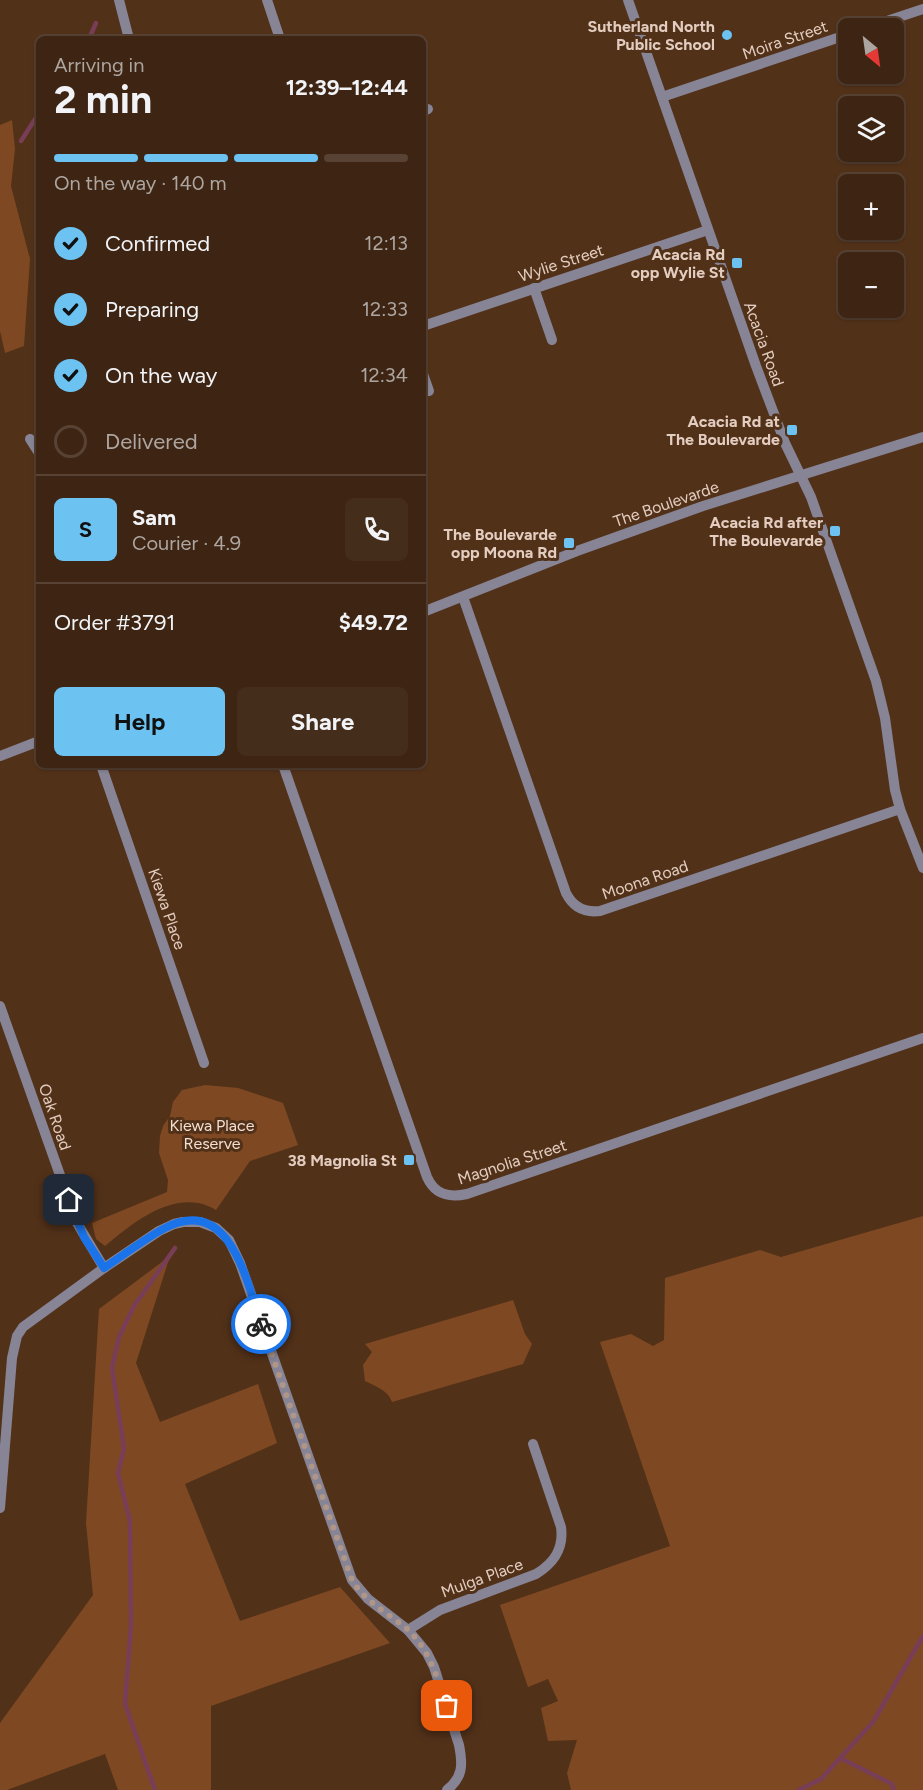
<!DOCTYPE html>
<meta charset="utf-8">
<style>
:root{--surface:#3e2513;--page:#452d1c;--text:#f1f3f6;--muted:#ada5a0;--line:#574233;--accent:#6cc3f2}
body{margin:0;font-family:Figtree,sans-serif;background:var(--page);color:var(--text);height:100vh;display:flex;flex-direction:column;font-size:22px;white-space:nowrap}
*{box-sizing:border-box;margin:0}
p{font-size:20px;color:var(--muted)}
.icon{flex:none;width:33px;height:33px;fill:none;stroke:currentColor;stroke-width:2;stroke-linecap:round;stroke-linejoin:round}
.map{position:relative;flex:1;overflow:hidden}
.panel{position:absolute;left:36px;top:36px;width:390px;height:732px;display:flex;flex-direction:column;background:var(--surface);border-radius:9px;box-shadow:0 2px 4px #0004,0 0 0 2px var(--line)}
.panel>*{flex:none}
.needle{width:39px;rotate:151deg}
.buttons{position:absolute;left:838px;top:18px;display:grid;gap:12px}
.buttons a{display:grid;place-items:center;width:66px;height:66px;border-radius:9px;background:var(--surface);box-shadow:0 2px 4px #0004,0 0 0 2px var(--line);font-size:30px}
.pin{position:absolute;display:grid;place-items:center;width:51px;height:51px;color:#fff;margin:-26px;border-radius:12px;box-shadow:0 3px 9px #0006}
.courier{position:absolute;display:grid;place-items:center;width:60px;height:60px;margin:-30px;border:4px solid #1a73e8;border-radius:50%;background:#fff;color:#222;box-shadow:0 2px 8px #0007}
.headline em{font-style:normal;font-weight:700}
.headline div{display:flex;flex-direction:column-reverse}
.headline{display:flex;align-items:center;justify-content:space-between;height:102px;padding:0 18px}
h1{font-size:39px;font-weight:700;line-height:45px}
.bar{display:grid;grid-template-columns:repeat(4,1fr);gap:9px 6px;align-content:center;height:72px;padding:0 18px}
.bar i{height:8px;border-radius:4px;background:var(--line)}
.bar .selected{background:var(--accent)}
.bar p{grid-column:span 4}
.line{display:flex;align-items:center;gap:15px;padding:0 18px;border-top:2px solid var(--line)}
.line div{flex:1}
.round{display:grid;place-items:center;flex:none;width:63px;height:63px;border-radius:9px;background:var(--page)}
ol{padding:0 18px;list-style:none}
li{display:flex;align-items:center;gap:18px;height:66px}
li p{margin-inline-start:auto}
li .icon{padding:6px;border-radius:50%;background:var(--accent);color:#111;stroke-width:4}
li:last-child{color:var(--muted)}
li i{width:33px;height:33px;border:3px solid var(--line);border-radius:50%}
.button{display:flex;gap:12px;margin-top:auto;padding:12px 18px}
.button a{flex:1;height:69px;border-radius:9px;background:var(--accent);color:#111;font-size:24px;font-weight:700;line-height:69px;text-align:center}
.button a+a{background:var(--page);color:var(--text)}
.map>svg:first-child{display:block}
</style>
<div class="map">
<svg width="923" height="1790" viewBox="0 0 923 1790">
<rect width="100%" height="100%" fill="#523119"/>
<g fill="#7e4922">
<polygon points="12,120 15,149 11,186 30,259 24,346 5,353 0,331 0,125"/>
<path d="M 205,1085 L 238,1088 L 283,1103 L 298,1145 L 250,1161 L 216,1210 C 211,1207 204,1204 198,1203 C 164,1197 130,1225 105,1246 L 96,1239 L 92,1223 L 167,1192 L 168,1180 L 159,1153 L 160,1136 L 163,1126 L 170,1116 L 173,1102 L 182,1090 Z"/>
<polygon points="923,1216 923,1790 571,1790 567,1773 577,1740 548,1741 541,1708 558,1701 548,1679 528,1687 500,1605 670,1546 600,1342 631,1334 653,1346 664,1340 665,1278 760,1250 781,1257"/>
<polygon points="170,1256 136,1363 160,1422 258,1384 277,1443 185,1484 240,1621 340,1587 390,1643 211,1706 211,1790 118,1790 105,1754 7,1790 0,1790 0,1723 93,1595 86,1523 99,1309"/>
<path d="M 513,1300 L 525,1334 L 532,1344 L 523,1364 L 392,1402 C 388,1390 375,1386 365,1381 L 363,1365 L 372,1352 L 365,1344 Z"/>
</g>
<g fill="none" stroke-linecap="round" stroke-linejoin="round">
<g stroke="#793e57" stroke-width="4.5">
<polyline points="89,39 96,23"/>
<polyline points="21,141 39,113"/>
<polyline points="840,1758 892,1784 894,1790"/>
<polyline points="155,1790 125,1704 131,1625 130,1521 118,1473 124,1448 112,1368 119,1337 134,1306 175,1248"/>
<polyline points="799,1790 821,1779 873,1722 923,1636"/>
</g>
<g stroke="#878496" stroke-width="10">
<polyline points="119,0 129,39"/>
<polyline points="267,0 280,39"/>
<polyline points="628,0 756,366 785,443 811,497 876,681 885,718 895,790 900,809 923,868"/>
<polyline points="866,28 923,9"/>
<polyline points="662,97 849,34"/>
<polyline points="423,111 428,109"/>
<polyline points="534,288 552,340"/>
<polyline points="423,326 708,230"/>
<polyline points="423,374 429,391"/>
<polyline points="30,439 39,453"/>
<path d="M 463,597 L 566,893 C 573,907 584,913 600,911 L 900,809"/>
<polyline points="423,612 577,551 703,506 923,437"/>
<polyline points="0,756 39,741"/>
<polyline points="101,765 204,1063"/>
<path d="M 283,765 L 427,1177 C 435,1195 449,1198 467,1194 L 923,1038"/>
<polyline points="0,1006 77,1223 104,1268"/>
<path d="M 0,1508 L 12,1358 L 17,1336 L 23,1327 L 104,1268 L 159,1231 L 174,1224 L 183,1222 L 200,1222 L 216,1228 L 229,1240 L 240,1263 L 352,1580 L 368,1599 L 408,1630 L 427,1653 L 434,1667 L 459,1745 C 463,1765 463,1777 447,1790"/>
<path d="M 408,1630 L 440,1610 L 536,1574 C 554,1563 564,1549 561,1527 L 533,1444"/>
</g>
</g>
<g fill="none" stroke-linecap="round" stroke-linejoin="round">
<path stroke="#b09686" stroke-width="6" stroke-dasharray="0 10.8" d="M 261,1324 L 352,1580 C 365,1602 388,1613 407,1629 C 430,1650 437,1678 447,1706"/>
<path stroke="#1a73e8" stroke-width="8" d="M 69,1200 L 84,1237 L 104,1268 C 124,1255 144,1239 165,1228 C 230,1194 247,1282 261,1324"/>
</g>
<g fill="#6cc3f2" stroke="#523119" stroke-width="2">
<circle cx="727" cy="35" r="6"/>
<rect x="731" y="257" width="12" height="12" rx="3"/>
<rect x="786" y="424" width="12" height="12" rx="3"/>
<rect x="829" y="525" width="12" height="12" rx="3"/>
<rect x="563" y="537" width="12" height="12" rx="3"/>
<rect x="403" y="1154" width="12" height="12" rx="3"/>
</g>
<g text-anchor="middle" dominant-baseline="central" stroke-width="6" stroke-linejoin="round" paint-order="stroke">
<g font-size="16" font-weight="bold" fill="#e3cdc0" stroke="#523119" text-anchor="end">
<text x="715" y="26">Sutherland North<tspan x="715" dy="18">Public School</tspan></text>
<text x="725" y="254">Acacia Rd<tspan x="725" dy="18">opp Wylie St</tspan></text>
<text x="780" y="421">Acacia Rd at<tspan x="780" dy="18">The Boulevarde</tspan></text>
<text x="823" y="522">Acacia Rd after<tspan x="823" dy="18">The Boulevarde</tspan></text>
<text x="557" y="534">The Boulevarde<tspan x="557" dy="18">opp Moona Rd</tspan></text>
<text x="397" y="1160">38 Magnolia St</text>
</g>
<g font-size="16" fill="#e3cdc0" stroke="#523119">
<text transform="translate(785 40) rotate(-19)">Moira Street</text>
<text transform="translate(561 263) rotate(-18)">Wylie Street</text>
<text transform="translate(764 344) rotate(70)">Acacia Road</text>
<text transform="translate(666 504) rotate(-19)">The Boulevarde</text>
<text transform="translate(645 880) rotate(-19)">Moona Road</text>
<text transform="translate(167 909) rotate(71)">Kiewa Place</text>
<text transform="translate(55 1117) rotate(71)">Oak Road</text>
<text transform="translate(512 1162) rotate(-18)">Magnolia Street</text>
<text transform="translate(482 1578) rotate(-20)">Mulga Place</text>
</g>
<g font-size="16" fill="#f3dfd2" stroke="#523119">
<text x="212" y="1125">Kiewa Place<tspan x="212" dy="18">Reserve</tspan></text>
</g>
</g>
</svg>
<div class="buttons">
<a><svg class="needle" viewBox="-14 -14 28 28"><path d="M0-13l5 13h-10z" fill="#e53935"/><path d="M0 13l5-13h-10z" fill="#ada5a0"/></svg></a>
<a><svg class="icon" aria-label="layers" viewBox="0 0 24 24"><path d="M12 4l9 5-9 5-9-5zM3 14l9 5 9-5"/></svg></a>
<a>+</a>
<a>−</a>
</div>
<div class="pin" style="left:447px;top:1706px;background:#ea580c"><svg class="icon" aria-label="bag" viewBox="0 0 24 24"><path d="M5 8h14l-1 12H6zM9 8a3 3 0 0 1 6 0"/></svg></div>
<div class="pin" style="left:69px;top:1200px;background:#1f2937"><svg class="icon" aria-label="home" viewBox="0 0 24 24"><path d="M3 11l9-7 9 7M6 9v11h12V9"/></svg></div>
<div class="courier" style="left:261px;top:1324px"><svg class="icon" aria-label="bike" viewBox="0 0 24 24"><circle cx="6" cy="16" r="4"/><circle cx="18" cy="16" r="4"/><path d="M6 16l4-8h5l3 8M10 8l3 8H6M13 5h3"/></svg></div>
<section class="panel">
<div class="headline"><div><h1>2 min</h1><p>Arriving in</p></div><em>12:39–12:44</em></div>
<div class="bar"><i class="selected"></i><i class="selected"></i><i class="selected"></i><i></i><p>On the way · 140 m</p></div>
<ol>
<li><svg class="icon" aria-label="check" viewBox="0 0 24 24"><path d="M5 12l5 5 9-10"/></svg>Confirmed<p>12:13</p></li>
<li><svg class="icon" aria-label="check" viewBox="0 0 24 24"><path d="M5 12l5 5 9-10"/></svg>Preparing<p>12:33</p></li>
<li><svg class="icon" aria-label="check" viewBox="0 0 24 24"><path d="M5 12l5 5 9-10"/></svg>On the way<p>12:34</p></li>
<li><i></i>Delivered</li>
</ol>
<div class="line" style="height:108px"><b class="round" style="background:var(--accent);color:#111">S</b><div><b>Sam</b><p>Courier · 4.9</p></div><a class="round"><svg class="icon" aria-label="phone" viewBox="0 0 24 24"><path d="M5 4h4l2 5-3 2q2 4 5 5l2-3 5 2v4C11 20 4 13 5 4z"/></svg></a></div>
<div class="line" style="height:78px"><div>Order #3791</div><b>$49.72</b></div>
<div class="button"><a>Help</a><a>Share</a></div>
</section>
</div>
